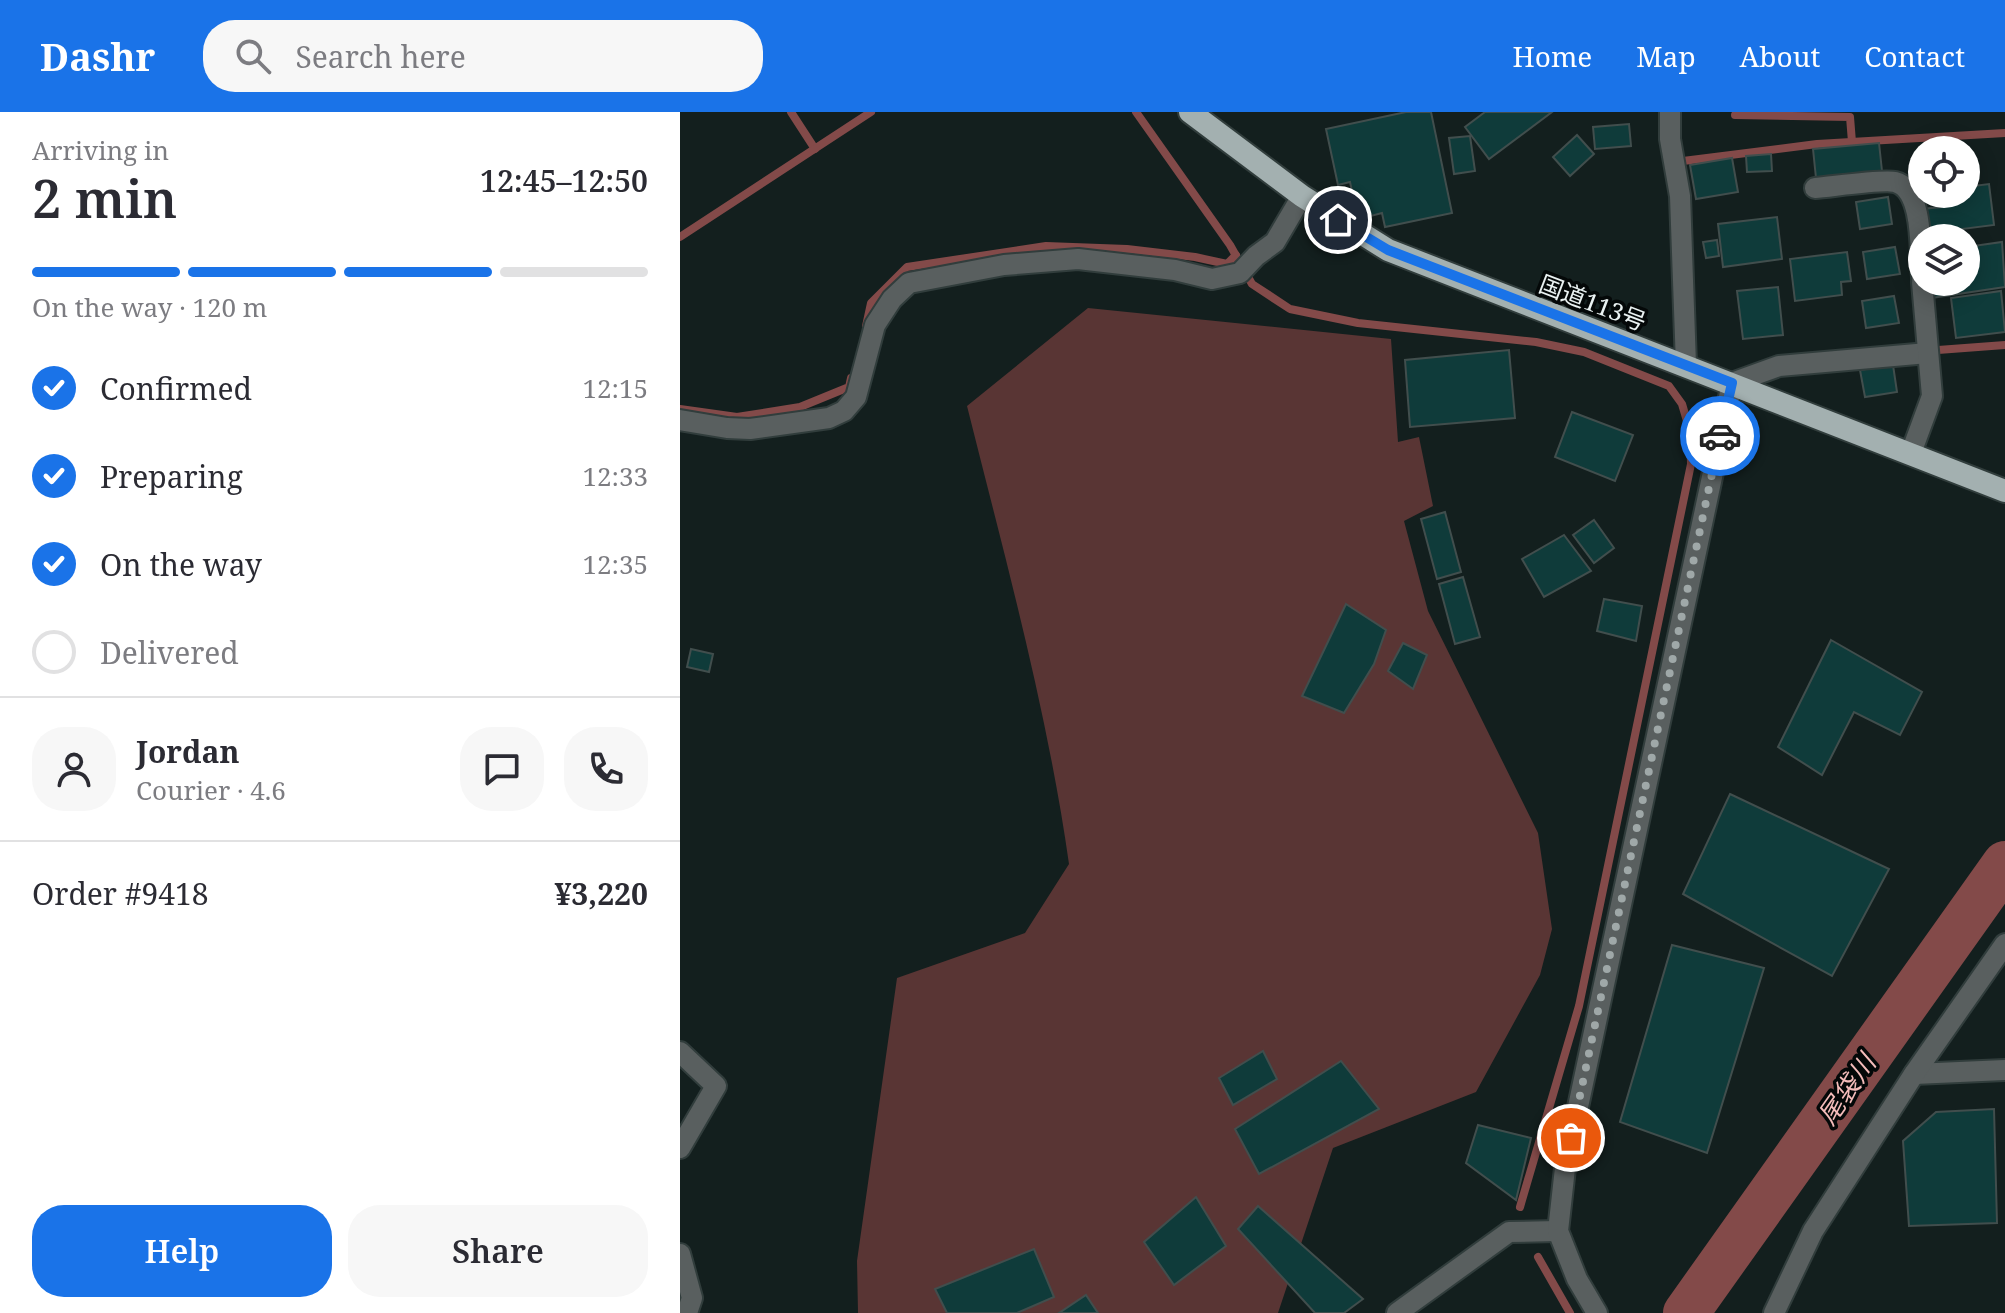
<!DOCTYPE html>
<meta charset="utf-8">
<style>
:root{--surface:#fff;--page:#f7f7f7;--text:#2b2b33;--muted:#7c7c81;--line:#e1e1e2;--accent:#1a73e8}
body{margin:0;font-family:"Noto Serif","Noto Sans JP",serif;background:var(--page);color:var(--text);height:100vh;display:flex;flex-direction:column;font-size:30px;white-space:nowrap}
*{box-sizing:border-box;margin:0}
p{font-size:26px;color:var(--muted)}
.icon{flex:none;width:44px;height:44px;fill:none;stroke:currentColor;stroke-width:2;stroke-linecap:round;stroke-linejoin:round}
.map{position:relative;flex:1;overflow:hidden}
.details{display:flex;flex-direction:column;background:var(--surface);width:680px}
.details>*{flex:none}
.controls{position:absolute;left:1228px;top:24px;display:grid;gap:16px}
.controls a{display:grid;place-items:center;width:72px;height:72px;border-radius:50%;background:var(--surface);box-shadow:0 4px 20px #0003;font-size:40px}
.pin{position:absolute;display:grid;place-items:center;width:68px;height:68px;color:#fff;margin:-34px;border:4px solid #fff;border-radius:50%;box-shadow:0 2px 8px #0007}
.courier{position:absolute;display:grid;place-items:center;width:80px;height:80px;margin:-40px;border:6px solid #1a73e8;border-radius:50%;background:#fff;color:#222;box-shadow:0 2px 10px #0007}
.summary em{font-style:normal;font-weight:600}
.summary div{display:flex;flex-direction:column-reverse}
.summary{display:flex;align-items:center;justify-content:space-between;height:136px;padding:0 32px}
h1{font-size:52px;font-weight:600;line-height:60px}
.bar{display:grid;grid-template-columns:repeat(4,1fr);gap:12px 8px;align-content:center;height:96px;padding:0 32px}
.bar i{height:10px;border-radius:6px;background:var(--line)}
.bar .active{background:var(--accent)}
.bar p{grid-column:span 4}
.line{display:flex;align-items:center;gap:20px;padding:0 32px;border-top:2px solid var(--line)}
.line div{flex:1}
.round{display:grid;place-items:center;flex:none;width:84px;height:84px;border-radius:32px;background:var(--page)}
ol{padding:0 32px;list-style:none}
li{display:flex;align-items:center;gap:24px;height:88px}
li p{margin-inline-start:auto}
li .icon{padding:8px;border-radius:50%;background:var(--accent);color:#fff;stroke-width:4}
li:last-child{color:var(--muted)}
li i{width:44px;height:44px;border:4px solid var(--line);border-radius:50%}
.action{display:flex;gap:16px;margin-top:auto;padding:16px 32px}
.action a{flex:1;height:92px;border-radius:32px;background:var(--accent);color:#fff;font-size:32px;font-weight:600;line-height:92px;text-align:center}
.action a+a{background:var(--page);color:var(--text)}
header{display:flex;align-items:center;gap:48px;box-sizing:border-box;height:112px;padding:0 40px;background:var(--accent);color:#fff}
header strong{font-size:38px}
nav{display:flex;gap:44px;margin-inline-start:auto;font-size:28px}
.search{width:560px;height:72px;background:var(--page);display:flex;align-items:center;gap:20px;box-sizing:border-box;padding:0 28px;border-radius:32px;color:var(--muted);font-size:30px}
main{display:flex;flex:1;min-height:0}
.map>svg:first-child{display:block}
</style>
<header>
<strong>Dashr</strong>
<div class="search"><svg class="icon" aria-label="search" viewBox="0 0 24 24"><circle cx="10" cy="10" r="6"/><path d="M15 15l6 6"/></svg>Search here</div>
<nav><a>Home</a><a>Map</a><a>About</a><a>Contact</a></nav>
</header>
<main>
<section class="details">
<div class="summary"><div><h1>2 min</h1><p>Arriving in</p></div><em>12:45–12:50</em></div>
<div class="bar"><i class="active"></i><i class="active"></i><i class="active"></i><i></i><p>On the way · 120 m</p></div>
<ol>
<li><svg class="icon" aria-label="check" viewBox="0 0 24 24"><path d="M5 12l5 5 9-10"/></svg>Confirmed<p>12:15</p></li>
<li><svg class="icon" aria-label="check" viewBox="0 0 24 24"><path d="M5 12l5 5 9-10"/></svg>Preparing<p>12:33</p></li>
<li><svg class="icon" aria-label="check" viewBox="0 0 24 24"><path d="M5 12l5 5 9-10"/></svg>On the way<p>12:35</p></li>
<li><i></i>Delivered</li>
</ol>
<div class="line" style="height:144px"><a class="round"><svg class="icon" aria-label="person" viewBox="0 0 24 24"><circle cx="12" cy="8" r="4"/><path d="M4 21q1-7 8-7t8 7"/></svg></a><div><b>Jordan</b><p>Courier · 4.6</p></div><a class="round"><svg class="icon" aria-label="chat" viewBox="0 0 24 24"><path d="M4 5h16v11H9l-5 4z"/></svg></a><a class="round"><svg class="icon" aria-label="phone" viewBox="0 0 24 24"><path d="M5 4h4l2 5-3 2q2 4 5 5l2-3 5 2v4C11 20 4 13 5 4z"/></svg></a></div>
<div class="line" style="height:104px"><div>Order #9418</div><b>¥3,220</b></div>
<div class="action"><a>Help</a><a>Share</a></div>
</section>
<div class="map">
<svg width="1325" height="1201" viewBox="0 0 1325 1201">
<rect width="100%" height="100%" fill="#131f1e"/>
<path fill="#593534" d="M 408,196 L 711,227 L 718,330 L 739,325 L 753,394 L 724,409 L 748,499 L 858,721 L 872,817 L 860,863 L 796,980 L 653,1036 L 598,1201 L 178,1201 L 177,1149 L 217,866 L 345,821 L 389,752 C 367,597 325,446 287,294 Z"/>
<g fill="none" stroke-linecap="round" stroke-linejoin="round">
<g stroke="#834a49" stroke-width="8">
<polyline points="111,0 135,37"/>
<polyline points="456,0 550,133 572,172 610,197 678,211 856,230 904,240 989,274 1002,292 1010,319 1011,352 899,894 840,1095"/>
<polyline points="1055,3 1170,5 1172,30"/>
<polyline points="1003,49 1137,32 1325,21"/>
<polyline points="0,125 191,0"/>
<polyline points="186,214 191,191 227,155 366,134 447,137 515,145 547,152 556,143"/>
<polyline points="1258,238 1325,233"/>
<polyline points="0,297 57,305 120,295 169,275 171,266"/>
<polyline points="858,1145 890,1201"/>
</g>
<polyline stroke="#834a49" stroke-width="46" points="1006,1201 1325,752"/>
</g>
<g fill="#0f3b3a" stroke="#414e4d" stroke-width="2">
<polygon points="726,0 751,0 772,101 705,115 702,101 687,105 676,97 670,70 658,73 646,17"/>
<polygon points="805,0 872,0 809,47 785,15"/>
<polygon points="949,12 951,34 915,37 913,15"/>
<polygon points="897,23 914,42 890,64 873,45"/>
<polygon points="790,24 795,59 774,62 769,26"/>
<polygon points="1199,31 1202,59 1136,66 1133,37"/>
<polygon points="1091,42 1092,59 1067,60 1066,44"/>
<polygon points="1052,46 1058,80 1016,87 1010,53"/>
<polygon points="1309,72 1314,113 1266,119 1267,126 1245,126 1242,97 1261,95 1259,82 1286,82 1286,75"/>
<polygon points="1208,85 1212,112 1180,117 1176,90"/>
<polygon points="1097,105 1102,147 1043,155 1038,112"/>
<polygon points="1037,128 1039,144 1026,146 1023,130"/>
<polygon points="1322,130 1325,175 1251,186 1249,170 1286,170 1286,135"/>
<polygon points="1215,135 1220,162 1187,167 1183,140"/>
<polygon points="1167,140 1171,169 1161,170 1162,183 1115,189 1110,147"/>
<polygon points="1098,175 1103,223 1063,227 1057,179"/>
<polygon points="1321,179 1325,220 1276,226 1271,186"/>
<polygon points="1214,184 1219,211 1186,216 1182,189"/>
<polygon points="829,238 835,306 730,315 725,248"/>
<polygon points="1213,253 1217,280 1185,285 1180,258"/>
<polygon points="892,300 953,323 935,369 875,345"/>
<polygon points="765,400 781,460 757,467 741,407"/>
<polygon points="914,408 934,436 914,451 893,423"/>
<polygon points="884,423 911,459 864,485 842,447"/>
<polygon points="783,465 800,525 775,532 759,472"/>
<polygon points="924,487 962,494 956,529 917,519"/>
<polygon points="666,492 706,518 694,552 664,601 622,584"/>
<polygon points="1151,528 1242,580 1220,623 1174,600 1142,663 1098,635"/>
<polygon points="723,531 747,543 733,577 708,559"/>
<polygon points="11,537 33,542 29,560 7,555"/>
<polygon points="1050,682 1209,757 1152,864 1003,782"/>
<polygon points="992,833 1084,856 1027,1041 940,1010"/>
<polygon points="583,939 597,967 553,993 539,966"/>
<polygon points="661,949 699,997 579,1062 555,1017"/>
<polygon points="1314,997 1317,1111 1229,1114 1223,1029 1256,1000"/>
<polygon points="798,1013 851,1026 836,1088 786,1051"/>
<polygon points="516,1085 546,1134 494,1173 464,1130"/>
<polygon points="578,1094 683,1187 664,1201 635,1201 558,1117"/>
<polygon points="354,1137 374,1185 337,1201 267,1201 255,1177"/>
<polygon points="406,1183 418,1201 379,1201"/>
</g>
<g fill="none" stroke-linecap="round" stroke-linejoin="round">
<g stroke="#313d3c" stroke-width="24">
<g id="minor">
<polyline points="990,0 990,27 1000,84 1006,253"/>
<path d="M 1135,76 C 1150,75 1203,67 1215,70 C 1244,77 1240,140 1242,165"/>
<polyline points="1052,271 1099,254 1248,241"/>
<polyline points="0,308 47,316 70,317 149,306 164,299 176,285 195,213 212,187 229,171 324,153 398,147 495,158 532,167 560,161 576,144 595,130 622,84"/>
<polyline points="1231,341 1252,284 1242,170"/>
<polyline points="0,940 36,974 0,1036"/>
<polyline points="1234,962 1325,958"/>
<polyline points="0,1142 12,1186 7,1201"/>
<polyline points="717,1201 829,1120 878,1119"/>
<polyline points="1094,1201 1133,1119 1234,962 1325,832"/>
</g>
</g>
<g stroke="#313d3c" stroke-width="24">
<polyline id="tertiary" points="917,1201 897,1167 878,1119 885,1056 1052,271"/>
</g>
<g stroke="#313d3c" stroke-width="26">
<polyline id="trunk" points="510,0 622,84 708,138 1325,379"/>
</g>
<use href="#minor" stroke="#595f5f" stroke-width="20"/>
<use href="#tertiary" stroke="#595f5f" stroke-width="20"/>
<use href="#trunk" stroke="#a3b0b0" stroke-width="22"/>
</g>
<g fill="none" stroke-linecap="round" stroke-linejoin="round">
<polyline stroke="#9fa8a8" stroke-width="8" stroke-dasharray="0 14.4" points="891,1026 1040,324"/>
<polyline stroke="#1a73e8" stroke-width="10" points="658,108 708,138 1052,271 1040,324"/>
</g>
<g text-anchor="middle" dominant-baseline="central" stroke-width="7" stroke-linejoin="round" paint-order="stroke">
<g font-size="24" fill="#eaf2f2" stroke="#040808">
<text transform="translate(913 190) rotate(21)">国道113号</text>
</g>
<g font-size="26" font-style="italic" fill="#f4bcba" stroke="#040808">
<text transform="translate(1166 977) rotate(-55)">尾袋川</text>
</g>
</g>
</svg>
<div class="controls">
<a><svg class="icon" aria-label="locate" viewBox="0 0 24 24"><circle cx="12" cy="12" r="6"/><path d="M12 2v4M12 18v4M2 12h4M18 12h4"/></svg></a>
<a><svg class="icon" aria-label="layers" viewBox="0 0 24 24"><path d="M12 4l9 5-9 5-9-5zM3 14l9 5 9-5"/></svg></a>
</div>
<div class="pin" style="left:891px;top:1026px;background:#ea580c"><svg class="icon" aria-label="bag" viewBox="0 0 24 24"><path d="M5 8h14l-1 12H6zM9 8a3 3 0 0 1 6 0"/></svg></div>
<div class="pin" style="left:658px;top:108px;background:#1f2937"><svg class="icon" aria-label="home" viewBox="0 0 24 24"><path d="M3 11l9-7 9 7M6 9v11h12V9"/></svg></div>
<div class="courier" style="left:1040px;top:324px"><svg class="icon" aria-label="car" viewBox="0 0 24 24"><path d="M5 17H2v-5l4-1 3-4h7l3 4 3 1v5h-3M9 17h6M6 11h13"/><circle cx="7" cy="17" r="2"/><circle cx="17" cy="17" r="2"/></svg></div>
</div>
</main>
